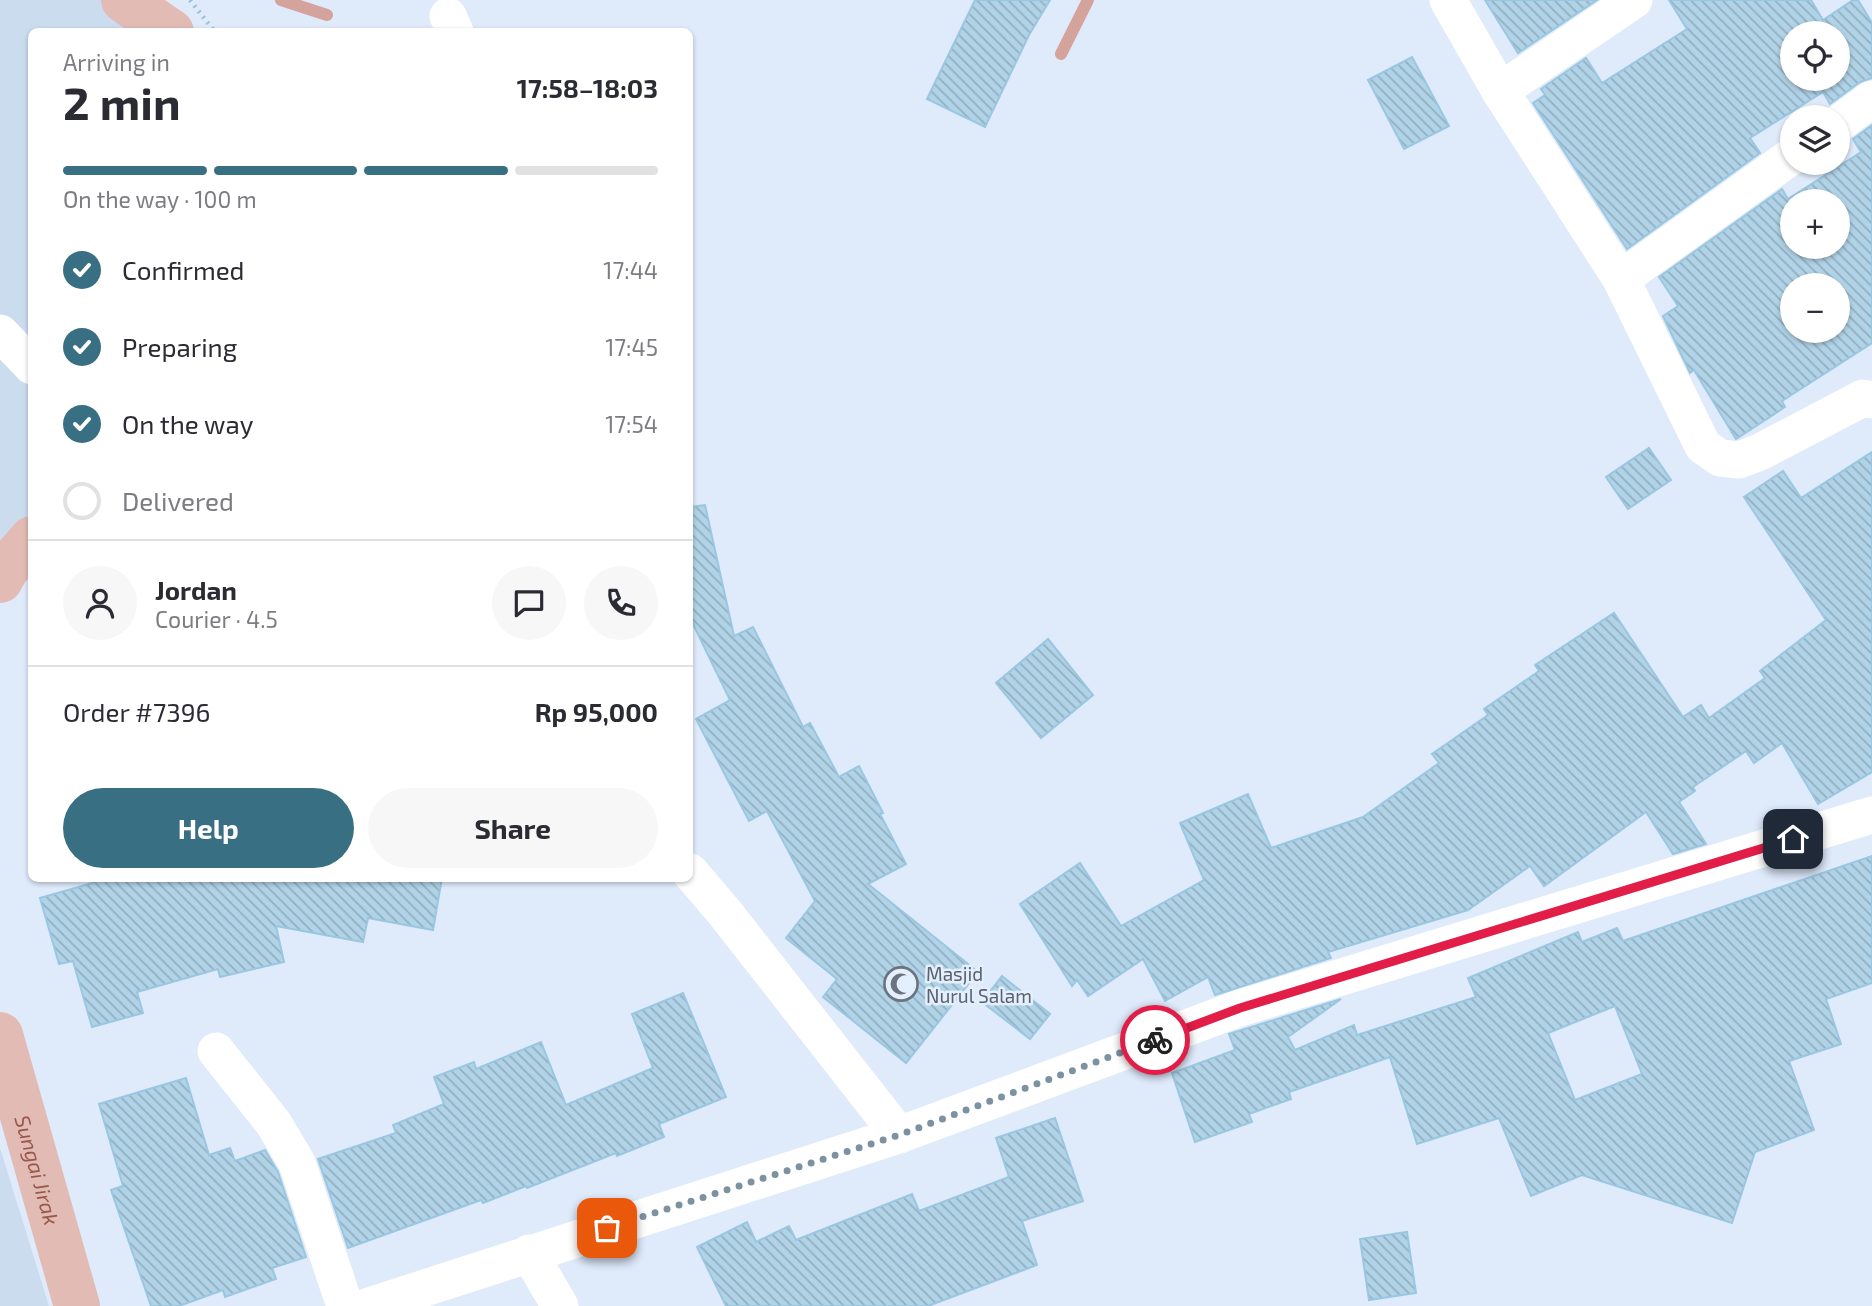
<!DOCTYPE html>
<meta charset="utf-8">
<style>
:root{--surface:#fff;--page:#f7f7f7;--text:#2b2b33;--muted:#7c7c81;--line:#e1e1e2;--accent:#386f82}
body{margin:0;font-family:"Exo 2",sans-serif;background:var(--page);color:var(--text);height:100vh;display:flex;flex-direction:column;font-size:26px;white-space:nowrap}
*{box-sizing:border-box;margin:0}
p{font-size:23px;color:var(--muted)}
.icon{flex:none;width:38px;height:38px;fill:none;stroke:currentColor;stroke-width:2;stroke-linecap:round;stroke-linejoin:round}
.map{position:relative;flex:1;overflow:hidden}
.panel{position:absolute;left:28px;top:28px;width:665px;height:854px;display:flex;flex-direction:column;background:var(--surface);border-radius:10px;box-shadow:0 2px 5px #0004}
.panel>*{flex:none}
.fabs{position:absolute;left:1780px;top:21px;display:grid;gap:14px}
.fabs a{display:grid;place-items:center;width:70px;height:70px;border-radius:50%;background:var(--surface);box-shadow:0 2px 5px #0004;font-size:35px}
.pin{position:absolute;display:grid;place-items:center;width:60px;height:60px;color:#fff;margin:-30px;border-radius:14px;box-shadow:0 4px 10px #0006}
.courier{position:absolute;display:grid;place-items:center;width:70px;height:70px;margin:-35px;border:5px solid #e11d48;border-radius:50%;background:#fff;color:#222;box-shadow:0 2px 9px #0007}
.headline em{font-style:normal;font-weight:700}
.headline div{display:flex;flex-direction:column-reverse}
.headline{display:flex;align-items:center;justify-content:space-between;height:119px;padding:0 35px}
h1{font-size:46px;font-weight:700;line-height:52px}
.bar{display:grid;grid-template-columns:repeat(4,1fr);gap:10px 7px;align-content:center;height:84px;padding:0 35px}
.bar i{height:9px;border-radius:5px;background:var(--line)}
.bar .active{background:var(--accent)}
.bar p{grid-column:span 4}
.line{display:flex;align-items:center;gap:18px;padding:0 35px;border-top:2px solid var(--line)}
.line div{flex:1}
.round{display:grid;place-items:center;flex:none;width:74px;height:74px;border-radius:37px;background:var(--page)}
ol{padding:0 35px;list-style:none}
li{display:flex;align-items:center;gap:21px;height:77px}
li p{margin-inline-start:auto}
li .icon{padding:7px;border-radius:50%;background:var(--accent);color:#fff;stroke-width:4}
li:last-child{color:var(--muted)}
li i{width:38px;height:38px;border:4px solid var(--line);border-radius:50%}
.action{display:flex;gap:14px;margin-top:auto;padding:14px 35px}
.action a{flex:1;height:80px;border-radius:42px;background:var(--accent);color:#fff;font-size:28px;font-weight:700;line-height:80px;text-align:center}
.action a+a{background:var(--page);color:var(--text)}
.map>svg:first-child{display:block}
</style>
<div class="map">
<svg width="1872" height="1306" viewBox="0 0 1872 1306">
<defs>
<pattern id="building-back-hatch" width="6" height="6" patternUnits="userSpaceOnUse" patternTransform="scale(1.75)"><rect width="6" height="6" fill="#b1d3e7"/><path d="M-1 5l2 2M0 0l6 6M5-1l2 2" fill="none" stroke="#92afc0"/></pattern>
</defs>
<rect width="100%" height="100%" fill="#dfeafb"/>
<g fill="#ccdcef">
<polygon points="0,0 113,0 143,31 32,32 31,511 0,553"/>
<polygon points="0,1148 49,1306 0,1306"/>
</g>
<g fill="none" stroke-linecap="round" stroke-linejoin="round">
<g stroke="#d4a39b" stroke-width="12">
<polyline points="281,0 327,15"/>
<polyline points="1061,54 1088,0"/>
</g>
<g stroke="#e3bbb5" stroke-width="46">
<polyline points="124,0 171,32"/>
<polyline points="0,580 6,569 32,539"/>
<path id="s1" d="M 0,1035 L 77,1306"/>
</g>
</g>
<g fill="url(#building-back-hatch)" stroke="#99c7e1" stroke-width="2" fill-rule="evenodd">
<polygon points="975,0 1050,0 1029,35 985,127 927,99"/>
<polygon points="1485,0 1597,0 1518,53"/>
<path d="M 1669,0 L 1811,0 L 1823,20 L 1853,0 L 1858,0 L 1872,23 L 1872,78 L 1860,82 L 1830,104 L 1823,92 L 1750,138 L 1760,153 L 1627,249 L 1533,103 L 1545,95 L 1541,89 L 1586,58 L 1602,83 L 1687,29 ZM 1792,33 L 1838,33 L 1838,79 L 1792,79 Z"/>
<polygon points="1412,57 1449,126 1404,149 1368,80"/>
<path d="M 1872,125 L 1872,343 L 1782,401 L 1785,407 L 1736,439 L 1694,370 L 1690,373 L 1663,316 L 1678,306 L 1659,277 L 1782,189 L 1788,199 L 1861,152 L 1853,139 ZM 1792,201 L 1838,201 L 1838,247 L 1792,247 ZM 1792,285 L 1838,285 L 1838,331 L 1792,331 Z"/>
<polygon points="1649,448 1671,480 1628,509 1606,477"/>
<polygon points="1872,452 1872,772 1818,804 1782,743 1754,763 1746,751 1693,787 1695,791 1679,802 1706,844 1673,854 1646,812 1544,886 1530,866 1468,910 1328,952 1331,958 1215,995 1208,977 1165,1001 1143,959 1088,996 1077,980 1072,986 1020,904 1080,863 1121,926 1204,880 1180,823 1248,794 1271,848 1363,817 1439,763 1432,754 1488,715 1484,709 1539,671 1535,665 1614,613 1683,717 1701,705 1709,718 1765,678 1760,671 1826,620 1744,497 1783,471 1801,498"/>
<polygon points="705,505 734,636 753,627 803,727 810,723 839,777 859,766 883,813 880,814 906,864 868,884 978,972 906,1063 823,997 837,979 786,938 815,901 767,811 749,821 696,719 730,700 690,618 690,507"/>
<polygon points="1048,639 1093,695 1041,738 996,683"/>
<path d="M 1872,856 L 1872,983 L 1826,999 L 1841,1044 L 1789,1061 L 1814,1130 L 1755,1152 L 1732,1223 L 1582,1175 L 1531,1196 L 1499,1118 L 1417,1144 L 1390,1057 L 1289,1092 L 1291,1099 L 1249,1114 L 1252,1122 L 1195,1142 L 1172,1073 L 1235,1050 L 1229,1034 L 1341,999 L 1288,1037 L 1295,1050 L 1354,1025 L 1357,1035 L 1476,997 L 1468,978 L 1578,932 L 1582,942 L 1617,928 L 1623,941 ZM 1615,1006 L 1642,1074 L 1575,1100 L 1548,1033 Z"/>
<polygon points="110,878 442,878 433,930 368,918 363,942 276,926 284,962 220,977 218,969 137,992 143,1013 92,1027 73,961 59,964 40,898"/>
<polygon points="1002,976 1050,1014 1030,1039 982,1002"/>
<polygon points="683,993 726,1097 659,1124 664,1137 617,1156 616,1153 527,1188 526,1186 483,1203 481,1200 348,1248 318,1159 396,1133 393,1125 444,1104 434,1077 474,1062 476,1069 541,1042 566,1105 653,1068 632,1014"/>
<polygon points="186,1078 209,1155 230,1148 235,1161 265,1150 278,1172 306,1257 272,1268 276,1279 225,1297 223,1290 179,1306 151,1306 111,1190 123,1186 99,1104"/>
<polygon points="1055,1118 1083,1201 1022,1221 1037,1265 928,1306 726,1306 697,1247 747,1222 756,1242 789,1226 796,1240 912,1194 919,1211 1009,1177 996,1138"/>
<polygon points="1407,1232 1416,1293 1369,1300 1360,1239"/>
</g>
<g fill="none" stroke-linecap="round" stroke-linejoin="round">
<polyline stroke="#9cbfd3" stroke-width="4.5" stroke-dasharray="2 5" stroke-linecap="butt" points="190,0 215,32"/>
<g stroke="#fff" stroke-width="37">
<polyline points="1448,0 1500,91 1621,279 1703,446 1720,458 1739,460 1760,452 1863,398 1872,400"/>
<polyline points="448,16 455,32"/>
<polyline points="1500,91 1634,0"/>
<polyline points="1838,124 1872,99"/>
<polyline points="1621,279 1792,156"/>
<polyline points="0,333 32,366"/>
<polyline points="690,872 725,913 899,1135"/>
<polyline points="216,1051 274,1124 297,1163 345,1306"/>
<polyline points="529,1253 560,1306"/>
<polyline points="369,1306 899,1135 1240,1008 1872,815"/>
</g>
</g>
<g fill="none" stroke-linecap="round" stroke-linejoin="round">
<polyline stroke="#7d92a1" stroke-width="7" stroke-dasharray="0 12.6" points="607,1228 899,1135 1155,1040"/>
<polyline stroke="#e11d48" stroke-width="9" points="1155,1040 1240,1008 1793,839"/>
</g>
<defs>
<g id="mosque-ring" transform="scale(1.75)"><circle r="9.5" fill="#e4effe" stroke="#6b7280" stroke-width="1.5"/><path d="M3.5-4.9A6 6 0 1 0 3.5 4.9A5 5 0 1 1 3.5-4.9Z" fill="#6b7280"/></g>
</defs>
<g fill-rule="evenodd">
<use href="#mosque-ring" x="901" y="984"/>
</g>
<g text-anchor="middle" dominant-baseline="central" stroke-width="5" stroke-linejoin="round" paint-order="stroke">
<g font-size="19" fill="#5b616d" stroke="#e4effe" text-anchor="start">
<text x="926" y="973">Masjid<tspan x="926" dy="22">Nurul Salam</tspan></text>
</g>
<g font-size="21" font-style="italic" fill="#97574c" stroke="#e4effe">
<text stroke="none"><textPath href="#s1" startOffset="140">Sungai Jirak</textPath></text>
</g>
</g>
</svg>
<div class="fabs">
<a><svg class="icon" aria-label="locate" viewBox="0 0 24 24"><circle cx="12" cy="12" r="6"/><path d="M12 2v4M12 18v4M2 12h4M18 12h4"/></svg></a>
<a><svg class="icon" aria-label="layers" viewBox="0 0 24 24"><path d="M12 4l9 5-9 5-9-5zM3 14l9 5 9-5"/></svg></a>
<a>+</a>
<a>−</a>
</div>
<div class="pin" style="left:607px;top:1228px;background:#ea580c"><svg class="icon" aria-label="bag" viewBox="0 0 24 24"><path d="M5 8h14l-1 12H6zM9 8a3 3 0 0 1 6 0"/></svg></div>
<div class="pin" style="left:1793px;top:839px;background:#1f2937"><svg class="icon" aria-label="home" viewBox="0 0 24 24"><path d="M3 11l9-7 9 7M6 9v11h12V9"/></svg></div>
<div class="courier" style="left:1155px;top:1040px"><svg class="icon" aria-label="bike" viewBox="0 0 24 24"><circle cx="6" cy="16" r="4"/><circle cx="18" cy="16" r="4"/><path d="M6 16l4-8h5l3 8M10 8l3 8H6M13 5h3"/></svg></div>
<section class="panel">
<div class="headline"><div><h1>2 min</h1><p>Arriving in</p></div><em>17:58–18:03</em></div>
<div class="bar"><i class="active"></i><i class="active"></i><i class="active"></i><i></i><p>On the way · 100 m</p></div>
<ol>
<li><svg class="icon" aria-label="check" viewBox="0 0 24 24"><path d="M5 12l5 5 9-10"/></svg>Confirmed<p>17:44</p></li>
<li><svg class="icon" aria-label="check" viewBox="0 0 24 24"><path d="M5 12l5 5 9-10"/></svg>Preparing<p>17:45</p></li>
<li><svg class="icon" aria-label="check" viewBox="0 0 24 24"><path d="M5 12l5 5 9-10"/></svg>On the way<p>17:54</p></li>
<li><i></i>Delivered</li>
</ol>
<div class="line" style="height:126px"><a class="round"><svg class="icon" aria-label="person" viewBox="0 0 24 24"><circle cx="12" cy="8" r="4"/><path d="M4 21q1-7 8-7t8 7"/></svg></a><div><b>Jordan</b><p>Courier · 4.5</p></div><a class="round"><svg class="icon" aria-label="chat" viewBox="0 0 24 24"><path d="M4 5h16v11H9l-5 4z"/></svg></a><a class="round"><svg class="icon" aria-label="phone" viewBox="0 0 24 24"><path d="M5 4h4l2 5-3 2q2 4 5 5l2-3 5 2v4C11 20 4 13 5 4z"/></svg></a></div>
<div class="line" style="height:91px"><div>Order #7396</div><b>Rp 95,000</b></div>
<div class="action"><a>Help</a><a>Share</a></div>
</section>
</div>
